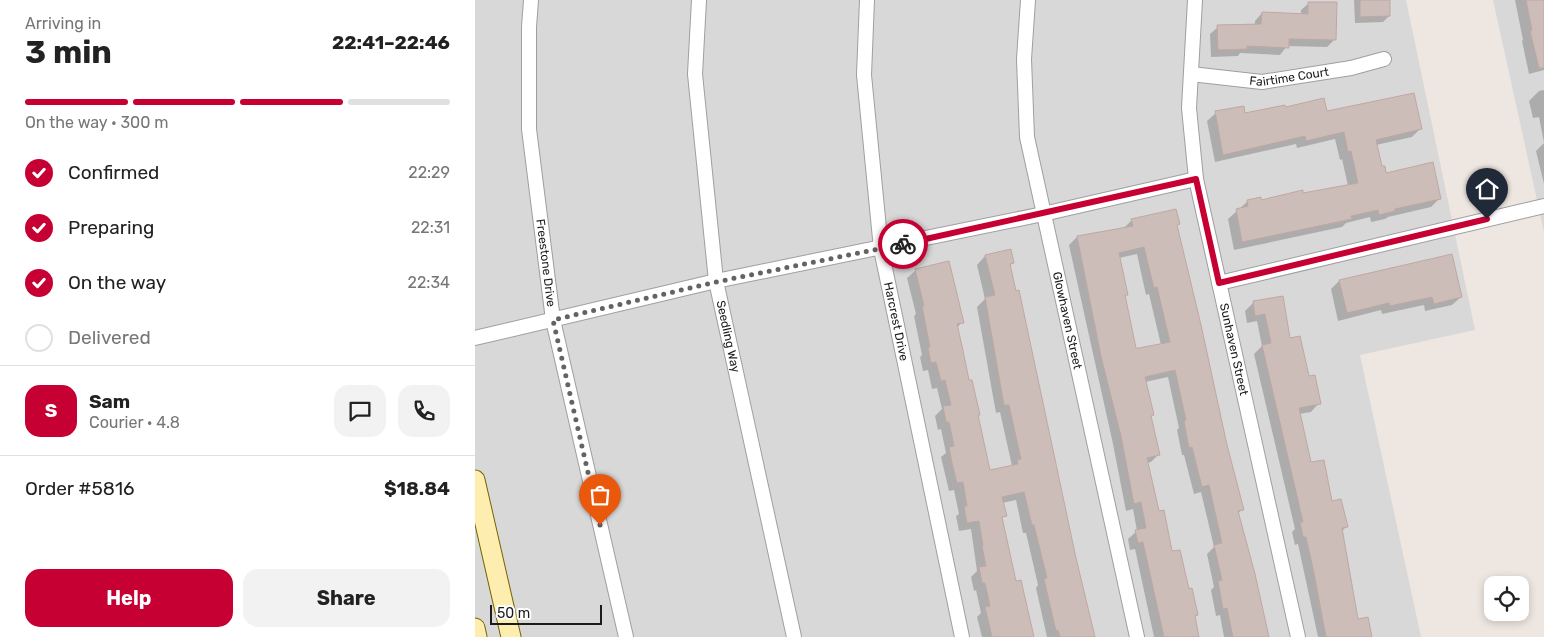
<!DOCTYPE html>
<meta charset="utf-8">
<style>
:root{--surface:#fff;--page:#f2f2f2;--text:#222;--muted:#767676;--line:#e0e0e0;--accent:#c70033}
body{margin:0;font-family:Rubik,sans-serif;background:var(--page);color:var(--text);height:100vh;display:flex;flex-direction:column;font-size:19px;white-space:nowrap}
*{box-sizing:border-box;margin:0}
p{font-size:16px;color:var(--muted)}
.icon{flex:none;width:28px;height:28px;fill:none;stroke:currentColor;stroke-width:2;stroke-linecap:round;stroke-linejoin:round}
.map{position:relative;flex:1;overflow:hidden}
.side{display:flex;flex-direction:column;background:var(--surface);width:475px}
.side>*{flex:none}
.buttons{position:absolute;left:1009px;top:576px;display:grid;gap:10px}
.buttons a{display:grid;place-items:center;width:45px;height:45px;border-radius:10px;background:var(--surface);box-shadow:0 2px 8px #0003;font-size:25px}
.scale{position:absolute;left:15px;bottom:12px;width:112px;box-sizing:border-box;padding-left:5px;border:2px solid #1b1b1b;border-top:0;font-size:14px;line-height:18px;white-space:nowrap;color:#1b1b1b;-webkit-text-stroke:4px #fff;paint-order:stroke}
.pin{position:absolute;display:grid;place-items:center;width:42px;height:42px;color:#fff;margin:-51px -21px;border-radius:50% 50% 50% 0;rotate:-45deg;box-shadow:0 0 5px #0007}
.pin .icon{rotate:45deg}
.courier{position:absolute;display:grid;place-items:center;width:50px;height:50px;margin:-25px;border:4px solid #c70033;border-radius:50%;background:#fff;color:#222;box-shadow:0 1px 6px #0007}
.headline em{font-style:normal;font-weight:700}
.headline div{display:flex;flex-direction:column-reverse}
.headline{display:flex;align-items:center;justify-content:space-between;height:85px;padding:0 25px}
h1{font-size:32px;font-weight:700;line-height:38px}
.bar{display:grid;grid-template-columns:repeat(4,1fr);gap:8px 5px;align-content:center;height:60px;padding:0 25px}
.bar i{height:6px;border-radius:4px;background:var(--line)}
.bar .selected{background:var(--accent)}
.bar p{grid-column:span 4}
.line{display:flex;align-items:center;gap:12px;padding:0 25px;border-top:1px solid var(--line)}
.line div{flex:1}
.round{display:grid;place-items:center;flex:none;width:52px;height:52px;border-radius:15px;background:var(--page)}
ol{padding:0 25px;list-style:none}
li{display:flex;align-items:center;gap:15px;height:55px}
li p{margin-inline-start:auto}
li .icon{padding:5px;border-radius:50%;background:var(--accent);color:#fff;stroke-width:4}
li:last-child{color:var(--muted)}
li i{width:28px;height:28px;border:2px solid var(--line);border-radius:50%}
.action{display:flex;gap:10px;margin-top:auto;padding:10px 25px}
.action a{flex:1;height:58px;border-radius:15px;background:var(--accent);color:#fff;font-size:20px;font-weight:700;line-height:58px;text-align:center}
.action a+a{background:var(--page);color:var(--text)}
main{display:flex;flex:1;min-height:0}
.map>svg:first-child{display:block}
</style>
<main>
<section class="side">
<div class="headline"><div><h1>3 min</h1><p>Arriving in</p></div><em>22:41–22:46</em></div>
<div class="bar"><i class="selected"></i><i class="selected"></i><i class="selected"></i><i></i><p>On the way · 300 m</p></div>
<ol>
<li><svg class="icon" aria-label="check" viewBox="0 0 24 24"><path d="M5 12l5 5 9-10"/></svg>Confirmed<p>22:29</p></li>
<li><svg class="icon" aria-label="check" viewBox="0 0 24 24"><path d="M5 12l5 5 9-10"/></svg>Preparing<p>22:31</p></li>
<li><svg class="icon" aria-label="check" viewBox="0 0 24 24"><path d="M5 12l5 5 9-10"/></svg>On the way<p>22:34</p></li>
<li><i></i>Delivered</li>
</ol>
<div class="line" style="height:90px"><b class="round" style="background:var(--accent);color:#fff">S</b><div><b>Sam</b><p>Courier · 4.8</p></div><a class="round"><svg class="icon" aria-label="chat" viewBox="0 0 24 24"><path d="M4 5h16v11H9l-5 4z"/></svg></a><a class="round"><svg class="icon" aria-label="phone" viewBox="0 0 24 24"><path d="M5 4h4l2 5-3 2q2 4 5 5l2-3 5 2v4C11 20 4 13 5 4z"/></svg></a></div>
<div class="line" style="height:65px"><div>Order #5816</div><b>$18.84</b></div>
<div class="action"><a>Help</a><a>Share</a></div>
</section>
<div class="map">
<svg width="1069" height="637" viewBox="0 0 1069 637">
<rect width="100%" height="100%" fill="#eee6e0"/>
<g fill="#d9d8d8">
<polygon points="0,0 931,0 1000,330 885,355 946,637 0,637"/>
<polygon points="1018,0 1069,0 1069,232"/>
</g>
<g fill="#0003" fill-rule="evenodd">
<polygon points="879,0 913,0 914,16 908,22 880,23"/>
<polygon points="1040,0 1069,0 1069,70 1054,74 1047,41 1048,40"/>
<polygon points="834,3 859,40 852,47 812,46 805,55 765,53 763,56 736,57 735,34 743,27 780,25 780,21 787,13 826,15 826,10"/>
<polygon points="1069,90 1069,184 1061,151 1069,143 1064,117 1058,118 1054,101 1064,91"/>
<polygon points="741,113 769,115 851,113 946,128 937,137 901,145 906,168 910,175 965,198 956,207 913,217 910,219 896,222 895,217 871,223 867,227 759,250 753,219 773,201 785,202 873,186 867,159 865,160 860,139 822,148 821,144 740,162 732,121"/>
<path d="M 657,220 L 703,224 L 701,226 L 750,446 L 767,509 L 763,514 L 792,637 L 749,637 L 745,615 L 741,616 L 736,590 L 739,587 L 732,554 L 739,547 L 726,492 L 719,494 L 709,455 L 707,455 L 702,430 L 704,428 L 693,377 L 670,382 L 678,415 L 675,418 L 684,454 L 676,462 L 672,463 L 683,512 L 696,553 L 713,590 L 722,615 L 719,618 L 723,637 L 679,637 L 660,549 L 655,550 L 653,539 L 662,531 L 658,509 L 651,511 L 638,444 L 594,245 L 602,237 L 649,228 ZM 662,254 L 671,295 L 674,294 L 686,345 L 664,350 L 660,348 L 649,297 L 651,294 L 644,258 Z"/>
<polygon points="510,256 538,262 534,267 618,637 572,637 561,588 563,585 551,533 548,533 541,500 527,503 530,515 526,519 540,582 556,637 507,637 502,617 506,613 501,590 499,591 496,577 502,571 496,529 484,531 481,516 484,514 479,490 474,491 466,457 471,453 466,429 463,430 460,416 467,409 462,388 457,389 453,370 448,371 445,357 447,355 439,316 441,314 432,278 441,270 487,322 482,328 493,382 504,414 502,416 514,471 537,466 525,412 521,413 502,307 510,299 502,265"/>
<polygon points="864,281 986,297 977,305 950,311 949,305 907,314 906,310 863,321 856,289"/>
<polygon points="807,298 814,339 844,403 836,412 824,414 835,464 871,527 866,532 882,620 896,637 843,637 823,544 820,545 817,532 820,529 779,354 787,346 782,321 772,323 770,311 779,302"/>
</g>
<g fill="#cdbdb9" stroke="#c0a7a2" fill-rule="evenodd">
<polygon points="885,0 915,0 915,16 885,17"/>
<polygon points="1051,0 1069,0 1069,68 1064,68 1055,31 1057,30"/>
<polygon points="833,2 862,2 861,40 814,39 814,48 772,46 772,49 743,50 742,25 786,24 787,12 833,14"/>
<polygon points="939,93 947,129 901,140 907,166 910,166 911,173 958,162 966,199 920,209 920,211 904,215 903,210 876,216 877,219 767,242 761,209 773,206 772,200 786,197 786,200 828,190 828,193 883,183 876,151 873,152 869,132 831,141 830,136 748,155 740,111 769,106 770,113 810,105 811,107 849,98 852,111"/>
<path d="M 701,209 L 705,224 L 702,225 L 726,325 L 752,445 L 769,510 L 763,511 L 780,574 L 794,637 L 758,637 L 752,608 L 748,609 L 743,581 L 747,580 L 739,545 L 747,543 L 734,485 L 727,487 L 717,447 L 714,448 L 709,421 L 711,420 L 700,370 L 670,377 L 679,415 L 676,416 L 685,455 L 672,458 L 684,511 L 689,510 L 697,551 L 705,550 L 714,589 L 717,588 L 723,615 L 720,616 L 724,637 L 689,637 L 668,542 L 663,543 L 660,530 L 671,528 L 666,502 L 659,504 L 646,436 L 626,356 L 602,236 L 658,226 L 656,219 ZM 669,247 L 679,288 L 682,287 L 695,342 L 664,348 L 661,348 L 650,295 L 653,295 L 644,253 Z"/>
<polygon points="536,249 539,263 535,264 541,291 544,290 601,558 620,637 585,637 583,630 581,631 569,579 572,578 559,525 557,525 549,492 527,497 532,516 527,517 541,581 546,580 559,637 517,637 510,607 515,606 510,583 507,583 504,567 511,566 507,546 508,546 504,521 492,523 489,506 492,506 488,482 482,483 477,463 474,447 479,446 474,422 471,422 468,406 476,405 470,380 466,381 461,362 456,363 453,347 455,347 447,306 449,306 440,269 474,261 489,323 482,324 487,346 494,380 497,380 505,415 503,415 515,470 543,464 542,460 546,459 534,405 529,405 510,297 520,295 510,255"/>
<polygon points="977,254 987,297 959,304 957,297 915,306 914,303 872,313 864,280"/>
<polygon points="808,296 815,338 825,336 834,376 840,375 846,404 824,408 836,462 849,460 857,501 866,499 873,527 867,528 883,619 893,617 897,637 851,637 839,573 831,537 828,537 825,522 828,522 787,345 796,343 790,314 780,316 778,301"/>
</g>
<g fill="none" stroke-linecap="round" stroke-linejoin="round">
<g stroke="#9f9f9f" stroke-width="16">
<g id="minor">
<path id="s1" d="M 56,0 L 54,27 L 54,129 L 78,320 L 151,637"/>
<path id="s2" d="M 224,0 L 220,74 L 241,281 L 319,637"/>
<path id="s3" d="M 392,0 L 389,75 L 406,249 L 487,637"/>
<path id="s4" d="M 553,0 L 549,59 L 552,137 L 662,637"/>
<path id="s5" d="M 720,0 L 714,108 L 721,179 L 823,637"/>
<path id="s6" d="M 716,74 L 787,82 L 876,68 L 909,59"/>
<polyline points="744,283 1069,206"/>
<polyline points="0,338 241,281 568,214 721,179"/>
</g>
</g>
<g stroke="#756300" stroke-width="21">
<g id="secondary">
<polyline points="0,480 36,637"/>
<polyline points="0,628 2,637"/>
</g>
</g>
<use href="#minor" stroke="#fff" stroke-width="14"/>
<use href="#secondary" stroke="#fdedaf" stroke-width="19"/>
</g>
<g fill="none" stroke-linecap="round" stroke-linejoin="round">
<polyline stroke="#656260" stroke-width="5" stroke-dasharray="0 9" points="125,525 78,320 241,282 428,244"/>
<polyline stroke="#c70033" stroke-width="6" points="428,244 721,179 744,283 1012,219"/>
</g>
<g text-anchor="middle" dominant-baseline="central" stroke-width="5" stroke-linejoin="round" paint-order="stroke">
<g font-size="12" fill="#1b1b1b" stroke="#fff">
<text stroke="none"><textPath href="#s6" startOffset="99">Fairtime Court</textPath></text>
<text stroke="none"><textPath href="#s1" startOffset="264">Freestone Drive</textPath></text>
<text stroke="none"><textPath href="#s4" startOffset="325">Glowhaven Street</textPath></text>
<text stroke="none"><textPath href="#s3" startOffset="324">Harcrest Drive</textPath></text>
<text stroke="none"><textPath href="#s2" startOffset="339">Seedling Way</textPath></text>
<text stroke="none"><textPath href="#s5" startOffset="354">Sunhaven Street</textPath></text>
</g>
</g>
</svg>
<div class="buttons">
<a><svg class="icon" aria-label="locate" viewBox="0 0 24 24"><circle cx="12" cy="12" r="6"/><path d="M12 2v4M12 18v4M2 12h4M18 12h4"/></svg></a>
</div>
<div class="scale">50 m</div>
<div class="pin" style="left:125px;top:525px;background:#ea580c"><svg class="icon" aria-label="bag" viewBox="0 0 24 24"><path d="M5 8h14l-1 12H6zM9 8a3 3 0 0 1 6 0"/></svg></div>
<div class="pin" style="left:1012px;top:219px;background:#1f2937"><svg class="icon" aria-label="home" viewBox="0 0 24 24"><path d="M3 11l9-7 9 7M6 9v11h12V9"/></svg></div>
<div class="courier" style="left:428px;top:244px"><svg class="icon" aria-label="bike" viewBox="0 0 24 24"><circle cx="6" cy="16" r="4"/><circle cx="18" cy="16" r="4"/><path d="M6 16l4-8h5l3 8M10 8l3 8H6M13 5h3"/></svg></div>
</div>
</main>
